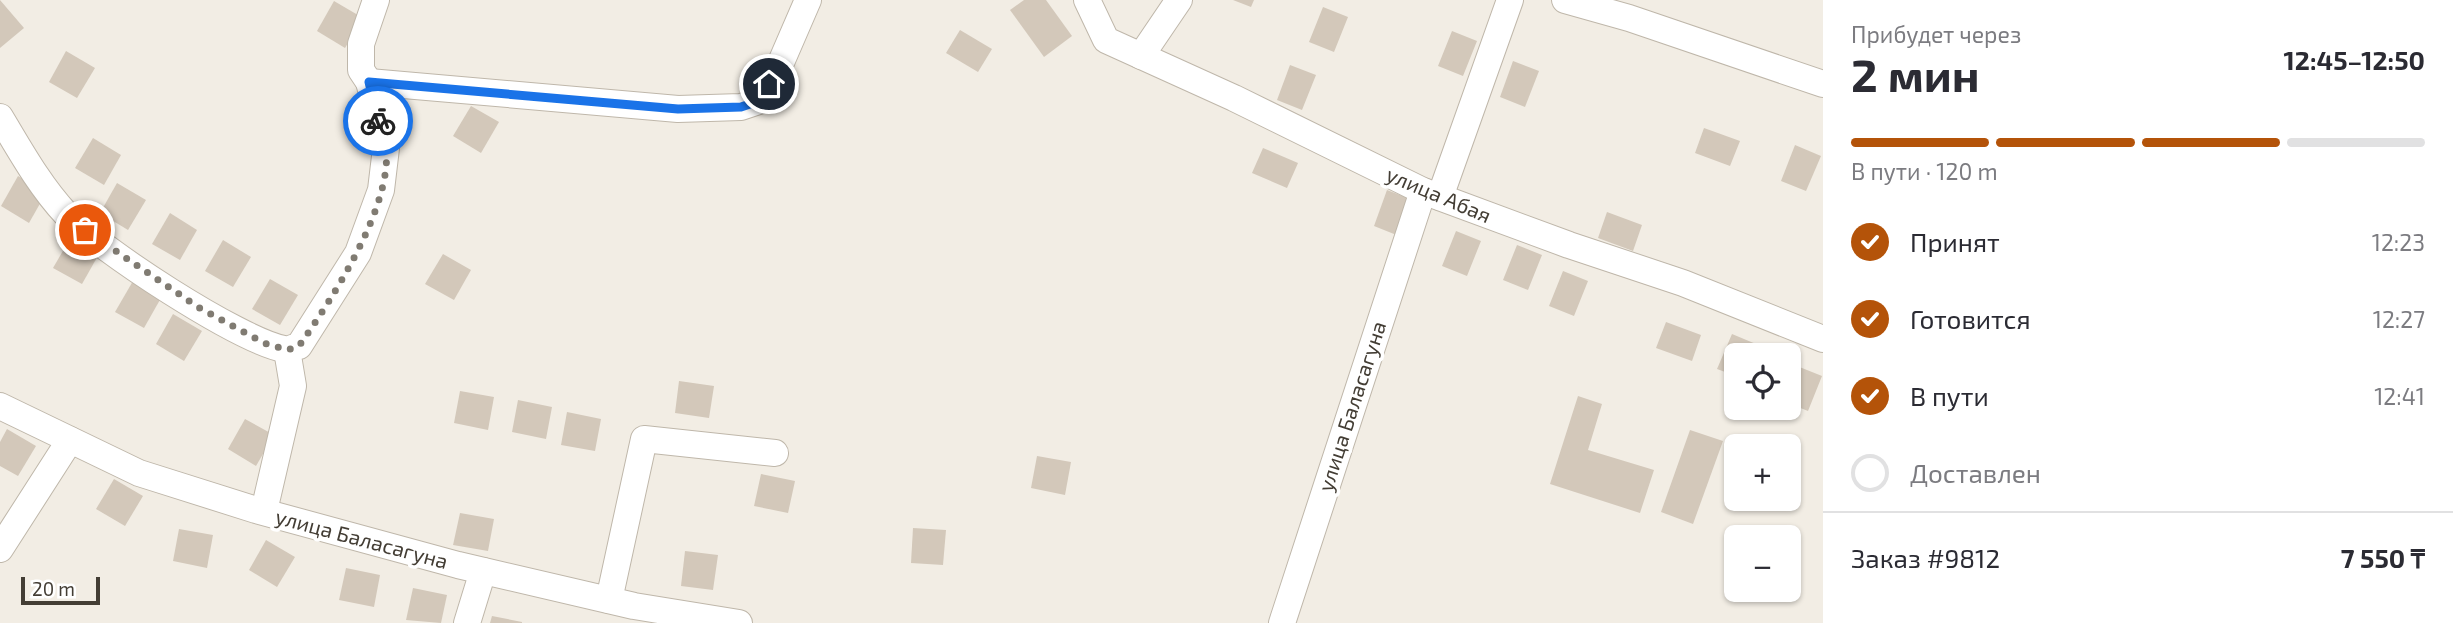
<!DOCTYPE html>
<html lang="ru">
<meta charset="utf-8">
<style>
:root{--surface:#fff;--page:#f7f7f7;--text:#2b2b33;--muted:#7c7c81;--line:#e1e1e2;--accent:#b45309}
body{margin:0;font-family:"Exo 2",sans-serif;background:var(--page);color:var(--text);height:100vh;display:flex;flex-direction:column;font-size:26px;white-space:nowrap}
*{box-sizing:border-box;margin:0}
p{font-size:23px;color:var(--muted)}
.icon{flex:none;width:38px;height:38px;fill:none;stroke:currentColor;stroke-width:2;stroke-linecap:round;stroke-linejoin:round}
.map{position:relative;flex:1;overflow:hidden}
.drawer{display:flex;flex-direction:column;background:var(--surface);width:630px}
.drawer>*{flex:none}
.tools{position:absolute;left:1724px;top:343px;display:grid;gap:14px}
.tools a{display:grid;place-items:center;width:77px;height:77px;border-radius:10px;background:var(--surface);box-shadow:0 2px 5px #0004;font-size:35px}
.scale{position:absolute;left:21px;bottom:18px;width:79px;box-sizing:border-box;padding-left:7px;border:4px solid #433d34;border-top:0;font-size:19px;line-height:24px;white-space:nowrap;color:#433d34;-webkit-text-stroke:5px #fff;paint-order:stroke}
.pin{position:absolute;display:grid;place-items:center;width:60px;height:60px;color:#fff;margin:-30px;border:4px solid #fff;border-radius:50%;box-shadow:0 2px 7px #0007}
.courier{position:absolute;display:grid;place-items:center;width:70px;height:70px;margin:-35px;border:5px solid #1a73e8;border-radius:50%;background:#fff;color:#222;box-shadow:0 2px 9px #0007}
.headline em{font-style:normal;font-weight:700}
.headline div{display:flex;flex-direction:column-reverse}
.headline{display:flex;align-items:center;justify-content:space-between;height:119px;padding:0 28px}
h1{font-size:46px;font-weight:700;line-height:52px}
.bar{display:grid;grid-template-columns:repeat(4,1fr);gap:10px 7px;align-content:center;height:84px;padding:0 28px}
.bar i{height:9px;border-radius:5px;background:var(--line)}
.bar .current{background:var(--accent)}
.bar p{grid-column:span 4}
.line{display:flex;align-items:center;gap:18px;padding:0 28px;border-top:2px solid var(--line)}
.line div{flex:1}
ol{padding:0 28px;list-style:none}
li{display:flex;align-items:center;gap:21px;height:77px}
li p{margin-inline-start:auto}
li .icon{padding:7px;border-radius:50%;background:var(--accent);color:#fff;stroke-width:4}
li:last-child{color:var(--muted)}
li i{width:38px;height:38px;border:4px solid var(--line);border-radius:50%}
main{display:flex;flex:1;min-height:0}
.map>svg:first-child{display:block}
</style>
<main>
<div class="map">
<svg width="1823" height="623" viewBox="0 0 1823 623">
<rect width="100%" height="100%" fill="#f2ede4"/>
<g fill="#d3c8ba">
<polygon points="0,0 24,28 0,48"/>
<polygon points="1024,0 1046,0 1072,36 1044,57 1010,10"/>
<polygon points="1233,0 1254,0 1251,7"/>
<polygon points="334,1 363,18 345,48 317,31"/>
<polygon points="1323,7 1348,17 1334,52 1309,42"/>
<polygon points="960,30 992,49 978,72 946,53"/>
<polygon points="1452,31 1477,41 1463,76 1438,66"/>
<polygon points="66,51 95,68 77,98 49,82"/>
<polygon points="1513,61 1539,71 1525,107 1500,97"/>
<polygon points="1290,65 1316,75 1302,110 1277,100"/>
<polygon points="471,106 499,122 481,153 453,136"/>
<polygon points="1704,128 1740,141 1730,166 1695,153"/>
<polygon points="93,138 121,155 104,185 75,168"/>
<polygon points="1795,145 1821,156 1806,191 1781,181"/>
<polygon points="1263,148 1298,163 1287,188 1252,173"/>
<polygon points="18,176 46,193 29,223 1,206"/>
<polygon points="117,183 146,200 128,230 100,213"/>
<polygon points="1387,190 1413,200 1399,236 1374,226"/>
<polygon points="1607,212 1642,225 1633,251 1598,238"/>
<polygon points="170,213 197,230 180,260 152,244"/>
<polygon points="1456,231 1481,241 1467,276 1442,266"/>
<polygon points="71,237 99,254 82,284 53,268"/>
<polygon points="223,240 251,257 233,287 205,271"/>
<polygon points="1517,245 1542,255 1528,290 1503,280"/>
<polygon points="443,254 471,270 454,300 425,284"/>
<polygon points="1563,271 1588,281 1574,316 1549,306"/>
<polygon points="270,279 298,295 280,325 252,309"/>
<polygon points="133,281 161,298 144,328 115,312"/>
<polygon points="173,314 202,331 184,361 156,344"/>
<polygon points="1666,322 1701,335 1692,361 1656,348"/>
<polygon points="1732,334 1756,344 1752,355 1736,355 1736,376 1717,369"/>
<polygon points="1797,366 1822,376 1808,411 1788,403 1788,388"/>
<polygon points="679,381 714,386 709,418 675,413"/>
<polygon points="460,391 494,397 488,430 454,423"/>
<polygon points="1578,396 1602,404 1588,450 1654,470 1640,513 1550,484"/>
<polygon points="518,400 552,407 546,439 512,432"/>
<polygon points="567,412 601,419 595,451 561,445"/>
<polygon points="245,419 274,435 256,466 228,449"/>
<polygon points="7,429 36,446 18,476 0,466 0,442"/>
<polygon points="1690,430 1723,441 1693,524 1661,512"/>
<polygon points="1037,456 1071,462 1065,495 1031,488"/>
<polygon points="761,474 795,481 788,513 754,506"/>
<polygon points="114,479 143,496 125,526 96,509"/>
<polygon points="460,513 494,519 488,551 453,545"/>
<polygon points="913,528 946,530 943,565 911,563"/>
<polygon points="179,529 213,535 207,568 173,561"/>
<polygon points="266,540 295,557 277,587 249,570"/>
<polygon points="685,551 718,555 713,590 681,586"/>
<polygon points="346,568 380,575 374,607 339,600"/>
<polygon points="413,588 447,595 441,623 406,620"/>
<polygon points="492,616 522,622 522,623 490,623"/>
</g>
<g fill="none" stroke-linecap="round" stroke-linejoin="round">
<g stroke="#bfb7aa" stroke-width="28">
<g id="minor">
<polyline points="1087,0 1106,40 1234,98 1423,191 1569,245 1683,283 1823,339"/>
<polyline points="1565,0 1629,18 1823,84"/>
<polyline points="1141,56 1179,0"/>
<polyline points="369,82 678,109 741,107 759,101 779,67 808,0"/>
<path d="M 0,117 C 20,150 39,185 66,214 C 97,248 240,341 284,349 C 289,350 294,347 299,346 L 358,253 L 381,190 L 386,148 L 369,82 L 361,70 L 361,44 L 376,0"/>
<polyline points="1440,197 1510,0"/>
<polyline points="0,406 139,473 256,510 458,565 634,606 739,623"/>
<polyline points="264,511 293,386 287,350"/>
<polyline points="0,549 70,440"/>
<polyline points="609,600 644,439 775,453"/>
<polyline points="467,623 483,571"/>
<polyline points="1282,623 1423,191"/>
</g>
</g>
<use href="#minor" stroke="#fff" stroke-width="26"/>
</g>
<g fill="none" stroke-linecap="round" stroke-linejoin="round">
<path stroke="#807b72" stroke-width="7" stroke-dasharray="0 12.6" d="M 85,230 L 198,307 L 264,343 L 287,350 L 299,346 C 332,299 393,206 386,147 C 385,139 380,130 378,121"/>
<polyline stroke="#1a73e8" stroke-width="9" points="378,121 369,82 678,109 741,107 759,101 769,84"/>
</g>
<g text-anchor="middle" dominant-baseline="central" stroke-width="7" stroke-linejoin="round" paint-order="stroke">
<g font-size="21" fill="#433d34" stroke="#fff">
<text transform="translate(1439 194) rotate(23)">улица Абая</text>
<text transform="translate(1351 406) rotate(-72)">улица Баласагуна</text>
<text transform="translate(362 538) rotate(15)">улица Баласагуна</text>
</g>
</g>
</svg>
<div class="tools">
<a><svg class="icon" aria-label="locate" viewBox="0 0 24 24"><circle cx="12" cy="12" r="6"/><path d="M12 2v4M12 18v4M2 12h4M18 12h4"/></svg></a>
<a>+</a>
<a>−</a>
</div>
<div class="scale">20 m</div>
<div class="pin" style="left:85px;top:230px;background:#ea580c"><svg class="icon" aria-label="bag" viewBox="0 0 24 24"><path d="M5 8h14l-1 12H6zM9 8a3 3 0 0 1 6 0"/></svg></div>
<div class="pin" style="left:769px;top:84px;background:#1f2937"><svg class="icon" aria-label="home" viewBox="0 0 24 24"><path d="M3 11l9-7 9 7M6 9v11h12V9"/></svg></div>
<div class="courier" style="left:378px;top:121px"><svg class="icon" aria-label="bike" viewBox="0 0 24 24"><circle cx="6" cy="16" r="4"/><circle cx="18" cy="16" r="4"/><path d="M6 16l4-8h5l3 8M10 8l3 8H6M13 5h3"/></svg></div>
</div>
<section class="drawer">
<div class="headline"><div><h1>2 мин</h1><p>Прибудет через</p></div><em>12:45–12:50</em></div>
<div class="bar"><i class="current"></i><i class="current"></i><i class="current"></i><i></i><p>В пути · 120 m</p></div>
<ol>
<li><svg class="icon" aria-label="check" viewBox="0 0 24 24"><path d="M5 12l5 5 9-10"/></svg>Принят<p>12:23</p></li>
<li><svg class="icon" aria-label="check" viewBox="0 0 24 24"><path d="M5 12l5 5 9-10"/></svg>Готовится<p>12:27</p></li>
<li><svg class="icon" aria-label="check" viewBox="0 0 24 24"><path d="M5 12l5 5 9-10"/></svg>В пути<p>12:41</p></li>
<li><i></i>Доставлен</li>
</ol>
<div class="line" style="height:91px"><div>Заказ #9812</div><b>7 550 ₸</b></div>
</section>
</main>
